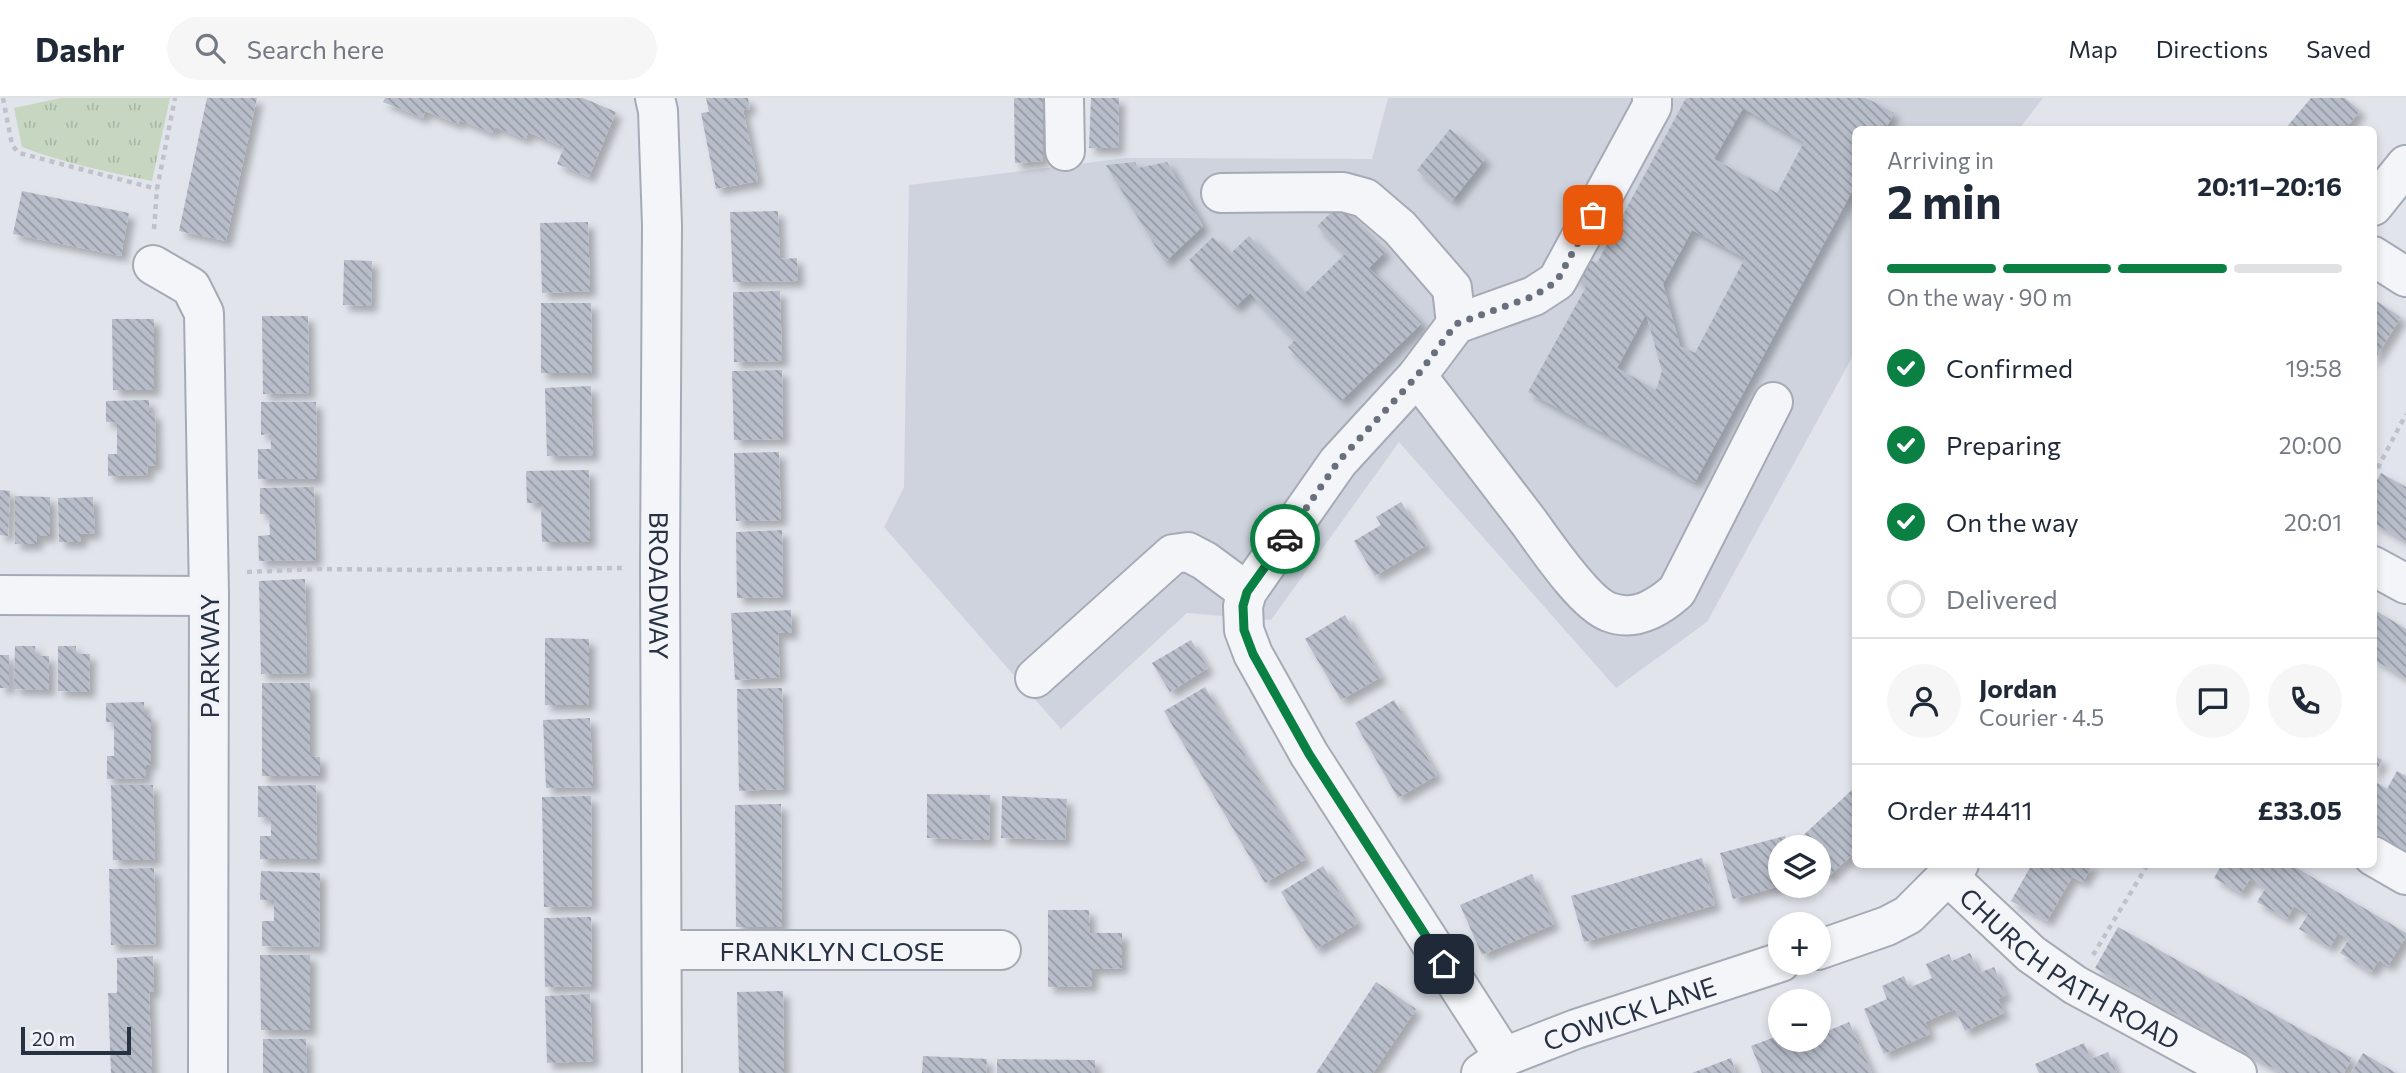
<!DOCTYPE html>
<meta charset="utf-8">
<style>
:root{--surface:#fff;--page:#f6f6f7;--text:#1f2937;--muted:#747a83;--line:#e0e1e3;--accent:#0b8043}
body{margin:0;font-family:Commissioner,sans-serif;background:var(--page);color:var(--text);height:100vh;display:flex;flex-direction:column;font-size:26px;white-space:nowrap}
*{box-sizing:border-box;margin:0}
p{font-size:23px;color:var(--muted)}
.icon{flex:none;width:38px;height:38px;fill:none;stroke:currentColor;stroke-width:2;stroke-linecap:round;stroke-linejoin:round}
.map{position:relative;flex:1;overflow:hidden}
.panel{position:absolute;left:1852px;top:28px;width:525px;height:742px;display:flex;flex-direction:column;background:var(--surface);border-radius:10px;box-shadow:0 4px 10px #0003}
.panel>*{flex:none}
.tools{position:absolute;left:1768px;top:737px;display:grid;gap:14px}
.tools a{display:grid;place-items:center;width:63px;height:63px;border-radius:50%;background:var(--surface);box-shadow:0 4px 10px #0003;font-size:35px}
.scale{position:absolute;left:21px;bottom:18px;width:110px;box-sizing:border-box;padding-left:7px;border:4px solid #273144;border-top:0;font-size:19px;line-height:24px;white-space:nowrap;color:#273144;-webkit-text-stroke:5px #f1f3f8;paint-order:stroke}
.pin{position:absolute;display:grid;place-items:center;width:60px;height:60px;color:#fff;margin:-30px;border-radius:14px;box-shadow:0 4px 10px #0006}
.courier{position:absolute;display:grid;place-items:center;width:70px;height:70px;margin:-35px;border:5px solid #0b8043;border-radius:50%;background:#fff;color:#222;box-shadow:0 2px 9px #0007}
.summary em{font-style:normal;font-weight:700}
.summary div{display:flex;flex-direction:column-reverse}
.summary{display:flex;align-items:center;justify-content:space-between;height:119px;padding:0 35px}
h1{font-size:46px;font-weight:700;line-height:52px}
.bar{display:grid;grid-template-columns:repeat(4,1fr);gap:10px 7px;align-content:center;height:84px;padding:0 35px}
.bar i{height:9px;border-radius:5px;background:var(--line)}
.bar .active{background:var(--accent)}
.bar p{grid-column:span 4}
.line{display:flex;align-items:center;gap:18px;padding:0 35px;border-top:2px solid var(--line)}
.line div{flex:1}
.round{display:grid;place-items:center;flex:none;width:74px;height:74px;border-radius:37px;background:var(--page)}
ol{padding:0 35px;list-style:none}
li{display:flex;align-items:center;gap:21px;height:77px}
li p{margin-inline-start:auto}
li .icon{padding:7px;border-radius:50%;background:var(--accent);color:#fff;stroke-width:4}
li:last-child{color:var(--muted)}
li i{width:38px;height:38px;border:4px solid var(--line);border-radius:50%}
header{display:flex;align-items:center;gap:42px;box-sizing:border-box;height:98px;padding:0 35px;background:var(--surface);border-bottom:2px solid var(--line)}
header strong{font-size:33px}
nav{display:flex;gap:38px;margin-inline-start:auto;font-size:24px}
.search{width:490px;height:63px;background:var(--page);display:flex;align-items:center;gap:18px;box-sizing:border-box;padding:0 24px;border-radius:38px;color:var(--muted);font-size:26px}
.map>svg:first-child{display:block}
</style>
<header>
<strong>Dashr</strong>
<div class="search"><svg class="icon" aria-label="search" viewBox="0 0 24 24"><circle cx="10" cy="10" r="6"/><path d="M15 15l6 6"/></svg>Search here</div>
<nav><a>Map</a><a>Directions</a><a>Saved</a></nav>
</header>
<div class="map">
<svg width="2406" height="975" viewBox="0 0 2406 975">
<defs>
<pattern id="grass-tufts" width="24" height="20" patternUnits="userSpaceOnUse" patternTransform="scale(1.75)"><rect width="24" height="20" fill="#c6d6c1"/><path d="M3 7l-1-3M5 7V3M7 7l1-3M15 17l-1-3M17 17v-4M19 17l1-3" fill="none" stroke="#aab8a7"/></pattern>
<pattern id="building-back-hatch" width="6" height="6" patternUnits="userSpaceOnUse" patternTransform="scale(1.75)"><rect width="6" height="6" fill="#b7bdc9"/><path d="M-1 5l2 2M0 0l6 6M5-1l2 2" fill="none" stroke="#959aa5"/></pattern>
<filter id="shadow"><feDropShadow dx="6" dy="6" stdDeviation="3.5" flood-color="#0004"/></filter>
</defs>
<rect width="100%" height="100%" fill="#e1e4eb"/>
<polygon fill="#ced3dd" points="1388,0 2043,0 2019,31 1855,32 1855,254 1707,524 1616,590 1399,344 1271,522 1187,515 1061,631 884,429 904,389 909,87 1126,60 1372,61"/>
<path fill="url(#grass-tufts)" d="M 61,0 L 170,0 L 152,83 C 108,74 64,65 22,49 L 14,10 Z"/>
<g fill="url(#building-back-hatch)" fill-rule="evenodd" filter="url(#shadow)">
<polygon points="207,0 257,0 226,143 179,133"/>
<polygon points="385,0 583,0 616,14 589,79 557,66 564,49 528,34 526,41 495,29 492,35 460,22 458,26 425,13 423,20 383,4"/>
<polygon points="706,0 748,0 750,11 743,12 758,83 716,91 701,15 709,14"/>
<polygon points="1014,0 1043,0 1043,63 1015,65"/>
<polygon points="1091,0 1119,0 1118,50 1089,50"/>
<path d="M 1686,0 L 1866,0 L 1894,15 L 1885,32 L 1855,32 L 1855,88 L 1695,384 L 1528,294 L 1587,187 L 1575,180 L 1587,160 L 1597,165 ZM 1743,10 L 1804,44 L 1777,95 L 1714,61 ZM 1692,132 L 1745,160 L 1695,255 L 1680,248 L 1663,186 ZM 1646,216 L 1662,273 L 1656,292 L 1617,270 Z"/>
<polygon points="2311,0 2345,0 2360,13 2344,32 2284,32"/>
<polygon points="1450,31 1485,61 1452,103 1417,72"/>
<polygon points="1135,64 1138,70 1167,64 1203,128 1165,164 1106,67"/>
<polygon points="22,93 129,115 121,158 13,136"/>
<polygon points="1339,107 1385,154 1369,170 1422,225 1341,303 1288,249 1295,242 1250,195 1235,209 1189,162 1213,139 1230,156 1249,138 1304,196 1345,156 1317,128"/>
<polygon points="778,113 780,161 797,160 798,183 733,184 730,114"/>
<polygon points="588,124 590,193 542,195 540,125"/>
<polygon points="344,162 372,163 371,208 343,207"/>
<polygon points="780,193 782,263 734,264 733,194"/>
<polygon points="2373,201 2401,219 2373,264"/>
<polygon points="541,205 591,205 592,275 541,275"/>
<polygon points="262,218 308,218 309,295 263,296"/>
<polygon points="112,221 154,221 154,292 113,292"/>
<polygon points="782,272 783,341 734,342 732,273"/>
<polygon points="591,288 593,357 547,358 545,290"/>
<polygon points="149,302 149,315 155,315 156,367 147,368 148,377 108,378 108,356 117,356 117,324 106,324 106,303"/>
<polygon points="261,304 316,304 317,381 258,381 258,351 271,351 271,336 261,337"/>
<polygon points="779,354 781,422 736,423 734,355"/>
<polygon points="589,372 590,444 542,444 541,405 527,405 526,373"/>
<polygon points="2381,375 2406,389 2406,443 2373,425 2373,389"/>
<polygon points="314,389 316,462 259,463 258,438 270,437 269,416 260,416 260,390"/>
<polygon points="0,392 10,393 8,438 0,437"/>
<polygon points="15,398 50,399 50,438 37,438 37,446 15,446"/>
<polygon points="93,399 95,435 81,436 81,444 59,444 58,400"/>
<polygon points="1401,404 1427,447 1375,478 1354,443 1381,427 1376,419"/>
<polygon points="782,432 783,499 737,500 736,434"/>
<polygon points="305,481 307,575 261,576 259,483"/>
<polygon points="2373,511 2406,531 2406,580 2373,561"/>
<polygon points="791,512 792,535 778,535 780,579 735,582 731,515"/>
<polygon points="1345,517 1381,579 1341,602 1305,541"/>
<polygon points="545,540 589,541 589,607 545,607"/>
<polygon points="1191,542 1208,570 1170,594 1152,565"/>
<polygon points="15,548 35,548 36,558 49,558 49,592 14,591"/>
<polygon points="58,548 76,548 76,556 90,556 89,594 58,593"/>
<rect x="0" y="557" width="9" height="33"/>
<polygon points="262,585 310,585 310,658 320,659 320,678 262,678"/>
<polygon points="1205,589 1306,761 1265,785 1164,613"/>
<polygon points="782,590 784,691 739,693 737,591"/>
<polygon points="1394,602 1437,677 1398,700 1355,625"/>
<polygon points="144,604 144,617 151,617 151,666 146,667 146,680 107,681 107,658 114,658 114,624 106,624 106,605"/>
<polygon points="590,620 593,689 546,690 543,622"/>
<polygon points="2373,657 2382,662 2373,679"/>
<polygon points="2397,673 2406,678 2406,753 2373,734 2373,682 2387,691"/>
<polygon points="111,687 153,687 155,762 113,762"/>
<polygon points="316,687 317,761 260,761 260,738 271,738 271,719 258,719 258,688"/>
<polygon points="1855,689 1855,754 1827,780 1818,770 1818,749 1799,749 1795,745"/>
<polygon points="927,696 990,697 989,742 927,740"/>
<polygon points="591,698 592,808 544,809 542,699"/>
<polygon points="1002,698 1067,701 1065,742 1001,740"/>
<polygon points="781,706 782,829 736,829 735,707"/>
<polygon points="1785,738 1788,749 1780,749 1780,788 1733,801 1720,755"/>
<polygon points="1702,760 1715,807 1584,844 1571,798"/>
<polygon points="2032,766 2093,766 2083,784 2072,779 2047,823 2011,803"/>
<polygon points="2222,766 2290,766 2406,835 2406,838 2388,868 2379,862 2371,874 2340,855 2349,841 2338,835 2330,849 2299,831 2308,816 2294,808 2287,821 2257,804 2265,791 2250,781 2241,795 2214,780"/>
<polygon points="1323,768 1358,825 1316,851 1281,794"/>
<polygon points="154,770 156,846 111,847 109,771"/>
<polygon points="261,773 320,775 319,849 262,848 262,823 274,823 274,802 260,802"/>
<polygon points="1532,776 1554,826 1482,857 1460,807"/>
<polygon points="1048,812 1089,812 1090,835 1122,835 1122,870 1092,871 1092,888 1048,889"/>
<polygon points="591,819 592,888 545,889 544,820"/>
<polygon points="2118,829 2352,960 2344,975 2282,975 2095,870"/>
<polygon points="1970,855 1979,875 1994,869 2006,897 1998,901 2004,915 1965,933 1955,911 1925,924 1930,936 1884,956 1864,911 1887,901 1882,888 1904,878 1909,890 1932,880 1926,866 1949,856 1952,863"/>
<polygon points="260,857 310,857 310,932 261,932"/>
<polygon points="153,858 154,894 149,893 152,975 111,975 108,895 117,895 117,860"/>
<polygon points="1376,884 1416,911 1373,975 1316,975"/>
<polygon points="783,893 784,975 739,975 737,894"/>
<polygon points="590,896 593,963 547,965 545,898"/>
<polygon points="1849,924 1872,975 1762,975 1751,948 1780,937 1780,942 1818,942 1818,937"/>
<polygon points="263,941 306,941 307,975 263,975"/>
<polygon points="2084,945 2091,961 2108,954 2117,975 2039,975 2035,966"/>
<polygon points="2363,955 2396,975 2351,975"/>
<polygon points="923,958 987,961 986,975 922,975"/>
<polygon points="1731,960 1736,975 1692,975"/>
<polygon points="997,961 1095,962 1095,975 997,975"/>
</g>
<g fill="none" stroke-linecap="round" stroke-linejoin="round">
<g stroke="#a5abb6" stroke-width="42">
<g id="minor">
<path id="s1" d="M 655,0 L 658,13 L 662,127 L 660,470 L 662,975"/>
<polyline points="1064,0 1065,53"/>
<polyline points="1221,95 1343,94 1365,100 1400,130 1452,190 1456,226"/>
<polyline points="2373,108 2406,67"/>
<polyline points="2373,158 2406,179"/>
<polyline points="153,167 191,189 204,215 209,498 208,975"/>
<polyline points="1417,278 1456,226 1534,198 1557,183 1652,8 1652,0"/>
<polyline points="2373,468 2406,486"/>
<polyline points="0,497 209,498"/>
<polyline points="1035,580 1173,456 1188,454 1205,463 1247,494"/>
<polyline points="2373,758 2406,777"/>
<path id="s2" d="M 1948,778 L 2031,856 L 2075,887 L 2237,975"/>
<path id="s3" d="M 662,852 L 1001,852"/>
<polyline points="1818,852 1887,828 1908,817 1959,766"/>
<path d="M 1504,959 L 1309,656 L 1253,556 L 1244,532 L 1243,508 L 1247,494 L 1338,364 L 1417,278 C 1454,326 1491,375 1528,423 C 1545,446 1584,505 1609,514 C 1635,524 1658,510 1677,493 L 1773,304"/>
<path id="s4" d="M 1481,975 L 1504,959 L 1576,931 L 1781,864"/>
</g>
</g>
<g stroke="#bfc2ca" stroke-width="4.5" stroke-dasharray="5 5" stroke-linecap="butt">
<polyline points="3,0 12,47 19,55 157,91"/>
<polyline points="154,131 157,91 175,0"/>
<polyline points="2373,379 2406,316"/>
<polyline points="247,474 317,471 424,472 623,470"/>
<polyline points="2093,857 2148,766"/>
</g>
<use href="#minor" stroke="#f4f5f9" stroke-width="38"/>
</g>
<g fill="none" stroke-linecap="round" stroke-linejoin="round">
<polyline stroke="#68707e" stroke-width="7" stroke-dasharray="0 12.6" points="1285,441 1338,364 1417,278 1456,226 1534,198 1557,183 1593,117"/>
<polyline stroke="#0b8043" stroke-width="9" points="1285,441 1247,494 1243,508 1244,532 1253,556 1309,656 1444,866"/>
</g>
<g text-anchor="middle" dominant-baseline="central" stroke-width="7" stroke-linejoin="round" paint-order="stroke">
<g font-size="26" fill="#273144" stroke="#f1f3f8">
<text stroke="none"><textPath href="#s1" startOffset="488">BROADWAY</textPath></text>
<text transform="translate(208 558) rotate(-90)">PARKWAY</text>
<text stroke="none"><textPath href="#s3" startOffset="170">FRANKLYN CLOSE</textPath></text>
<text stroke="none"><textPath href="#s2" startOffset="154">CHURCH PATH ROAD</textPath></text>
<text stroke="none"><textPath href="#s4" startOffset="161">COWICK LANE</textPath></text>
</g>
</g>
</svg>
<div class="tools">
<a><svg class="icon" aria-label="layers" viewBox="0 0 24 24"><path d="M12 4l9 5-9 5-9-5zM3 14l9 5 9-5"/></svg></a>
<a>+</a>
<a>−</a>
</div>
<div class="scale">20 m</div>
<div class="pin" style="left:1593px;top:117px;background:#ea580c"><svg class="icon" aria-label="bag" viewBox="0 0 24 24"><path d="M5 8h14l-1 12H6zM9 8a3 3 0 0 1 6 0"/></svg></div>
<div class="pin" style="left:1444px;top:866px;background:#1f2937"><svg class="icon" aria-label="home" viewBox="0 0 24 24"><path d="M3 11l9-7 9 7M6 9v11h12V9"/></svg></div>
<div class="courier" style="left:1285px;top:441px"><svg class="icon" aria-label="car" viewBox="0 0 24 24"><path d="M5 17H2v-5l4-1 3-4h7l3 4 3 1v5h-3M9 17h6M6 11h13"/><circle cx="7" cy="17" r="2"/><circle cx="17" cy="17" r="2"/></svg></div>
<section class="panel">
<div class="summary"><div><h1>2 min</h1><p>Arriving in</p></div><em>20:11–20:16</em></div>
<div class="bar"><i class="active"></i><i class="active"></i><i class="active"></i><i></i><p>On the way · 90 m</p></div>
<ol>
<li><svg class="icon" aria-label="check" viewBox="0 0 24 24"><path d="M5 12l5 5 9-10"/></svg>Confirmed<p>19:58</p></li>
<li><svg class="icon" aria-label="check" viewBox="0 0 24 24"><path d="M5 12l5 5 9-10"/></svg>Preparing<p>20:00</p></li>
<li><svg class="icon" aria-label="check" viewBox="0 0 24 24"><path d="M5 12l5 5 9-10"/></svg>On the way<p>20:01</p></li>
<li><i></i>Delivered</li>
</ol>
<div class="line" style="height:126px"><a class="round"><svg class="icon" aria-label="person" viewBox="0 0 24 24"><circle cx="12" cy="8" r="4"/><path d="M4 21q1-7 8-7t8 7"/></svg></a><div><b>Jordan</b><p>Courier · 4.5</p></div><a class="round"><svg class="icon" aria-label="chat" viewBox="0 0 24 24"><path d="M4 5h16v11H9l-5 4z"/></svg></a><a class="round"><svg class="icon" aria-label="phone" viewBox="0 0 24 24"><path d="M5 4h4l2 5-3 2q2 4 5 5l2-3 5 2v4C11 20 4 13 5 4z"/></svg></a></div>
<div class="line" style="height:91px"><div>Order #4411</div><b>£33.05</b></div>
</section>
</div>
